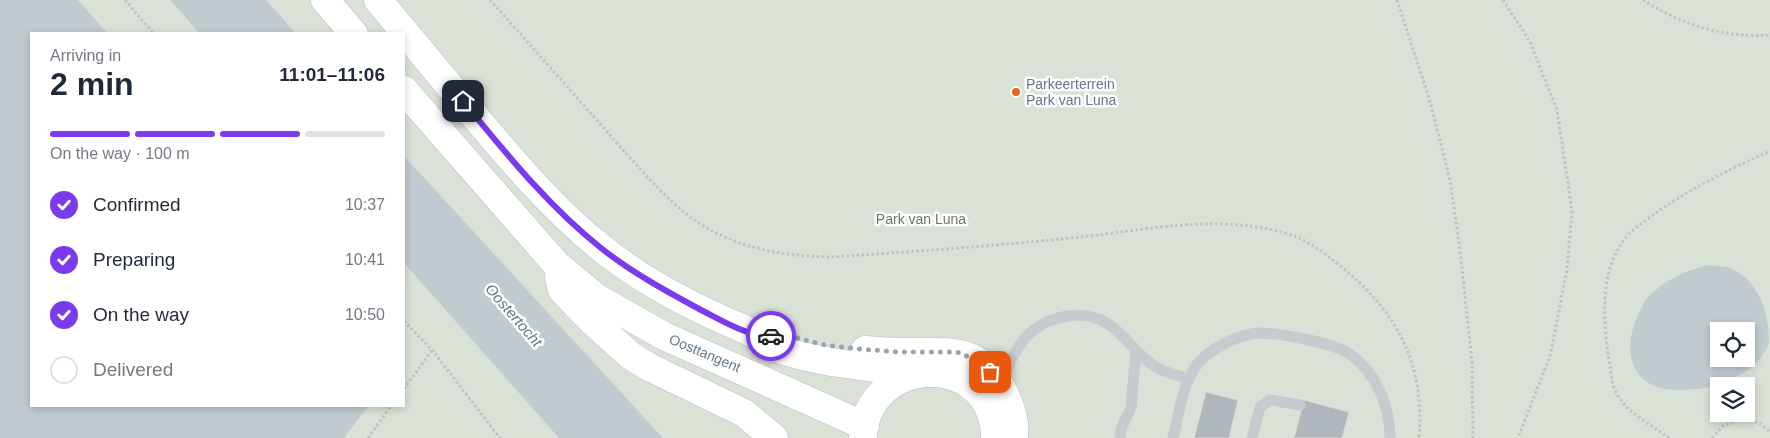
<!DOCTYPE html>
<meta charset="utf-8">
<style>
:root{--surface:#fff;--page:#f6f6f7;--text:#1f2937;--muted:#747a83;--line:#e0e1e3;--accent:#7c3aed}
body{margin:0;font-family:Helvetica,sans-serif;background:var(--page);color:var(--text);height:100vh;display:flex;flex-direction:column;font-size:19px;white-space:nowrap}
*{box-sizing:border-box;margin:0}
p{font-size:16px;color:var(--muted)}
.icon{flex:none;width:28px;height:28px;fill:none;stroke:currentColor;stroke-width:2;stroke-linecap:round;stroke-linejoin:round}
.map{position:relative;flex:1;overflow:hidden}
.panel{position:absolute;left:30px;top:32px;width:375px;height:375px;display:flex;flex-direction:column;background:var(--surface);border-radius:0px;box-shadow:0 2px 8px #0003}
.panel>*{flex:none}
.tools{position:absolute;left:1710px;top:322px;display:grid;gap:10px}
.tools a{display:grid;place-items:center;width:45px;height:45px;border-radius:0px;background:var(--surface);box-shadow:0 2px 8px #0003;font-size:25px}
.pin{position:absolute;display:grid;place-items:center;width:42px;height:42px;color:#fff;margin:-21px;border-radius:10px;box-shadow:0 2px 8px #0006}
.courier{position:absolute;display:grid;place-items:center;width:50px;height:50px;margin:-25px;border:4px solid #7c3aed;border-radius:50%;background:#fff;color:#222;box-shadow:0 1px 6px #0007}
.summary em{font-style:normal;font-weight:800}
.summary div{display:flex;flex-direction:column-reverse}
.summary{display:flex;align-items:center;justify-content:space-between;height:85px;padding:0 20px}
h1{font-size:32px;font-weight:800;line-height:38px}
.bar{display:grid;grid-template-columns:repeat(4,1fr);gap:8px 5px;align-content:center;height:60px;padding:0 20px}
.bar i{height:6px;border-radius:4px;background:var(--line)}
.bar .current{background:var(--accent)}
.bar p{grid-column:span 4}
ol{padding:0 20px;list-style:none}
li{display:flex;align-items:center;gap:15px;height:55px}
li p{margin-inline-start:auto}
li .icon{padding:5px;border-radius:50%;background:var(--accent);color:#fff;stroke-width:4}
li:last-child{color:var(--muted)}
li i{width:28px;height:28px;border:2px solid var(--line);border-radius:50%}
.map>svg:first-child{display:block}
</style>
<div class="map">
<svg width="1770" height="438" viewBox="0 0 1770 438">
<rect width="100%" height="100%" fill="#f9f9f6"/>
<path fill="#dae1d7" fill-rule="evenodd" d="M 71,0 L 1770,0 L 1770,438 L 333,438 L 356,406 L 404,406 L 404,34 L 101,34 ZM 1719,331 L 1746,331 L 1746,359 L 1719,359 ZM 1719,386 L 1746,386 L 1746,414 L 1719,414 Z"/>
<g fill="#c0cbd0" fill-rule="evenodd">
<polygon points="0,0 78,0 108,34 31,34 31,406 368,406 344,438 0,438"/>
<polygon points="170,0 266,0 296,34 200,34"/>
<polygon points="404,156 405,157 663,438 559,438 404,263"/>
<path d="M 1708,265 C 1715,266 1724,266 1730,268 C 1758,279 1770,314 1769,343 C 1755,381 1696,396 1661,388 C 1625,379 1625,340 1639,313 C 1642,308 1644,301 1648,297 C 1665,280 1684,271 1708,265 ZM 1746,331 L 1746,359 L 1719,359 L 1719,331 Z"/>
</g>
<g fill="#afb7bd" stroke="#dbdbd8">
<polygon points="1206,392 1238,400 1229,438 1194,438"/>
<polygon points="1304,400 1349,412 1342,438 1294,438"/>
</g>
<g fill="none" stroke-linecap="round" stroke-linejoin="round">
<g stroke="#b9bec3" stroke-width="29">
<g id="secondary">
<polyline points="325,0 354,34"/>
<path d="M 378,0 C 411,40 444,79 477,119 C 515,164 554,210 600,247 C 643,282 694,308 744,329 C 759,336 773,348 788,352 C 829,365 872,365 914,375"/>
<polyline points="404,90 556,264 597,298 664,336 865,426"/>
<polyline points="559,278 562,290 593,322 631,356 649,367 744,413 774,438"/>
<path d="M 865,350 C 876,351 888,352 900,352 C 947,353 983,343 1006,397 C 1012,410 1016,424 1014,438"/>
<path d="M 863,438 C 866,354 994,349 995,438"/>
</g>
</g>
<g stroke="#c0c3c5" stroke-width="3" stroke-dasharray="2.5 2.5" stroke-linecap="butt">
<polyline points="125,0 154,34"/>
<path d="M 490,0 C 530,44 569,89 608,133 C 639,167 675,213 716,233 C 753,251 789,256 830,257 C 910,252 991,246 1071,238 C 1142,231 1214,213 1285,233 C 1306,239 1322,251 1339,265 C 1397,311 1425,363 1419,438"/>
<polyline points="1397,0 1429,98 1450,180 1460,250 1472,362 1473,438"/>
<polyline points="1503,0 1530,42 1557,110 1572,211 1567,270 1550,356 1518,438"/>
<path d="M 1643,0 C 1683,25 1723,38 1770,35"/>
<polyline points="404,321 432,350 500,438"/>
<polyline points="404,389 432,350"/>
<polyline points="368,438 391,406"/>
<path d="M 1669,438 C 1652,425 1628,414 1617,394 C 1612,386 1611,374 1610,365 C 1603,324 1598,270 1627,236 C 1634,228 1644,222 1653,215 C 1689,189 1730,169 1770,151"/>
<polyline points="1712,438 1723,426 1743,418 1759,423 1770,432"/>
</g>
<g stroke="#c7cace" stroke-width="11">
<path d="M 1001,382 C 1007,368 1013,354 1022,342 C 1041,316 1085,306 1111,326 C 1126,337 1137,354 1153,365 C 1162,372 1177,375 1188,379"/>
<polyline points="1120,438 1121,429 1131,408 1136,351"/>
<path d="M 1173,438 C 1179,414 1182,386 1196,366 C 1208,349 1239,334 1259,333 C 1279,333 1336,343 1351,355 C 1377,374 1390,407 1390,438"/>
<polyline points="1252,438 1260,407 1270,400 1300,405"/>
</g>
<use href="#secondary" stroke="#fff" stroke-width="28"/>
</g>
<g fill="none" stroke-linecap="round" stroke-linejoin="round">
<polyline stroke="#99a4af" stroke-width="5" stroke-dasharray="0 9" points="771,336 786,335 825,345 859,349 900,352 957,352 974,359 990,372"/>
<path stroke="#7c3aed" stroke-width="6" d="M 463,101 C 505,152 548,206 601,248 C 631,272 666,291 701,310 C 721,320 748,337 771,336"/>
</g>
<circle fill="#f06220" stroke="#fff" stroke-width="2" cx="1016" cy="92" r="5"/>
<g text-anchor="middle" dominant-baseline="central" stroke-width="5" stroke-linejoin="round" paint-order="stroke">
<g font-size="14" fill="#667789" stroke="#fff" text-anchor="start">
<text x="1026" y="84">Parkeerterrein<tspan x="1026" dy="16">Park van Luna</tspan></text>
</g>
<g font-size="14" fill="#647a61" stroke="#fff">
<text x="921" y="219">Park van Luna</text>
</g>
<g font-size="14" fill="#667789" stroke="#fff">
<text transform="translate(705 353) rotate(23)">Oosttangent</text>
</g>
<g font-size="15" font-style="italic" fill="#627884" stroke="#fff">
<text transform="translate(514 315) rotate(49)">Oostertocht</text>
</g>
</g>
</svg>
<div class="tools">
<a><svg class="icon" aria-label="locate" viewBox="0 0 24 24"><circle cx="12" cy="12" r="6"/><path d="M12 2v4M12 18v4M2 12h4M18 12h4"/></svg></a>
<a><svg class="icon" aria-label="layers" viewBox="0 0 24 24"><path d="M12 4l9 5-9 5-9-5zM3 14l9 5 9-5"/></svg></a>
</div>
<div class="pin" style="left:990px;top:372px;background:#ea580c"><svg class="icon" aria-label="bag" viewBox="0 0 24 24"><path d="M5 8h14l-1 12H6zM9 8a3 3 0 0 1 6 0"/></svg></div>
<div class="pin" style="left:463px;top:101px;background:#1f2937"><svg class="icon" aria-label="home" viewBox="0 0 24 24"><path d="M3 11l9-7 9 7M6 9v11h12V9"/></svg></div>
<div class="courier" style="left:771px;top:336px"><svg class="icon" aria-label="car" viewBox="0 0 24 24"><path d="M5 17H2v-5l4-1 3-4h7l3 4 3 1v5h-3M9 17h6M6 11h13"/><circle cx="7" cy="17" r="2"/><circle cx="17" cy="17" r="2"/></svg></div>
<section class="panel">
<div class="summary"><div><h1>2 min</h1><p>Arriving in</p></div><em>11:01–11:06</em></div>
<div class="bar"><i class="current"></i><i class="current"></i><i class="current"></i><i></i><p>On the way · 100 m</p></div>
<ol>
<li><svg class="icon" aria-label="check" viewBox="0 0 24 24"><path d="M5 12l5 5 9-10"/></svg>Confirmed<p>10:37</p></li>
<li><svg class="icon" aria-label="check" viewBox="0 0 24 24"><path d="M5 12l5 5 9-10"/></svg>Preparing<p>10:41</p></li>
<li><svg class="icon" aria-label="check" viewBox="0 0 24 24"><path d="M5 12l5 5 9-10"/></svg>On the way<p>10:50</p></li>
<li><i></i>Delivered</li>
</ol>
</section>
</div>
